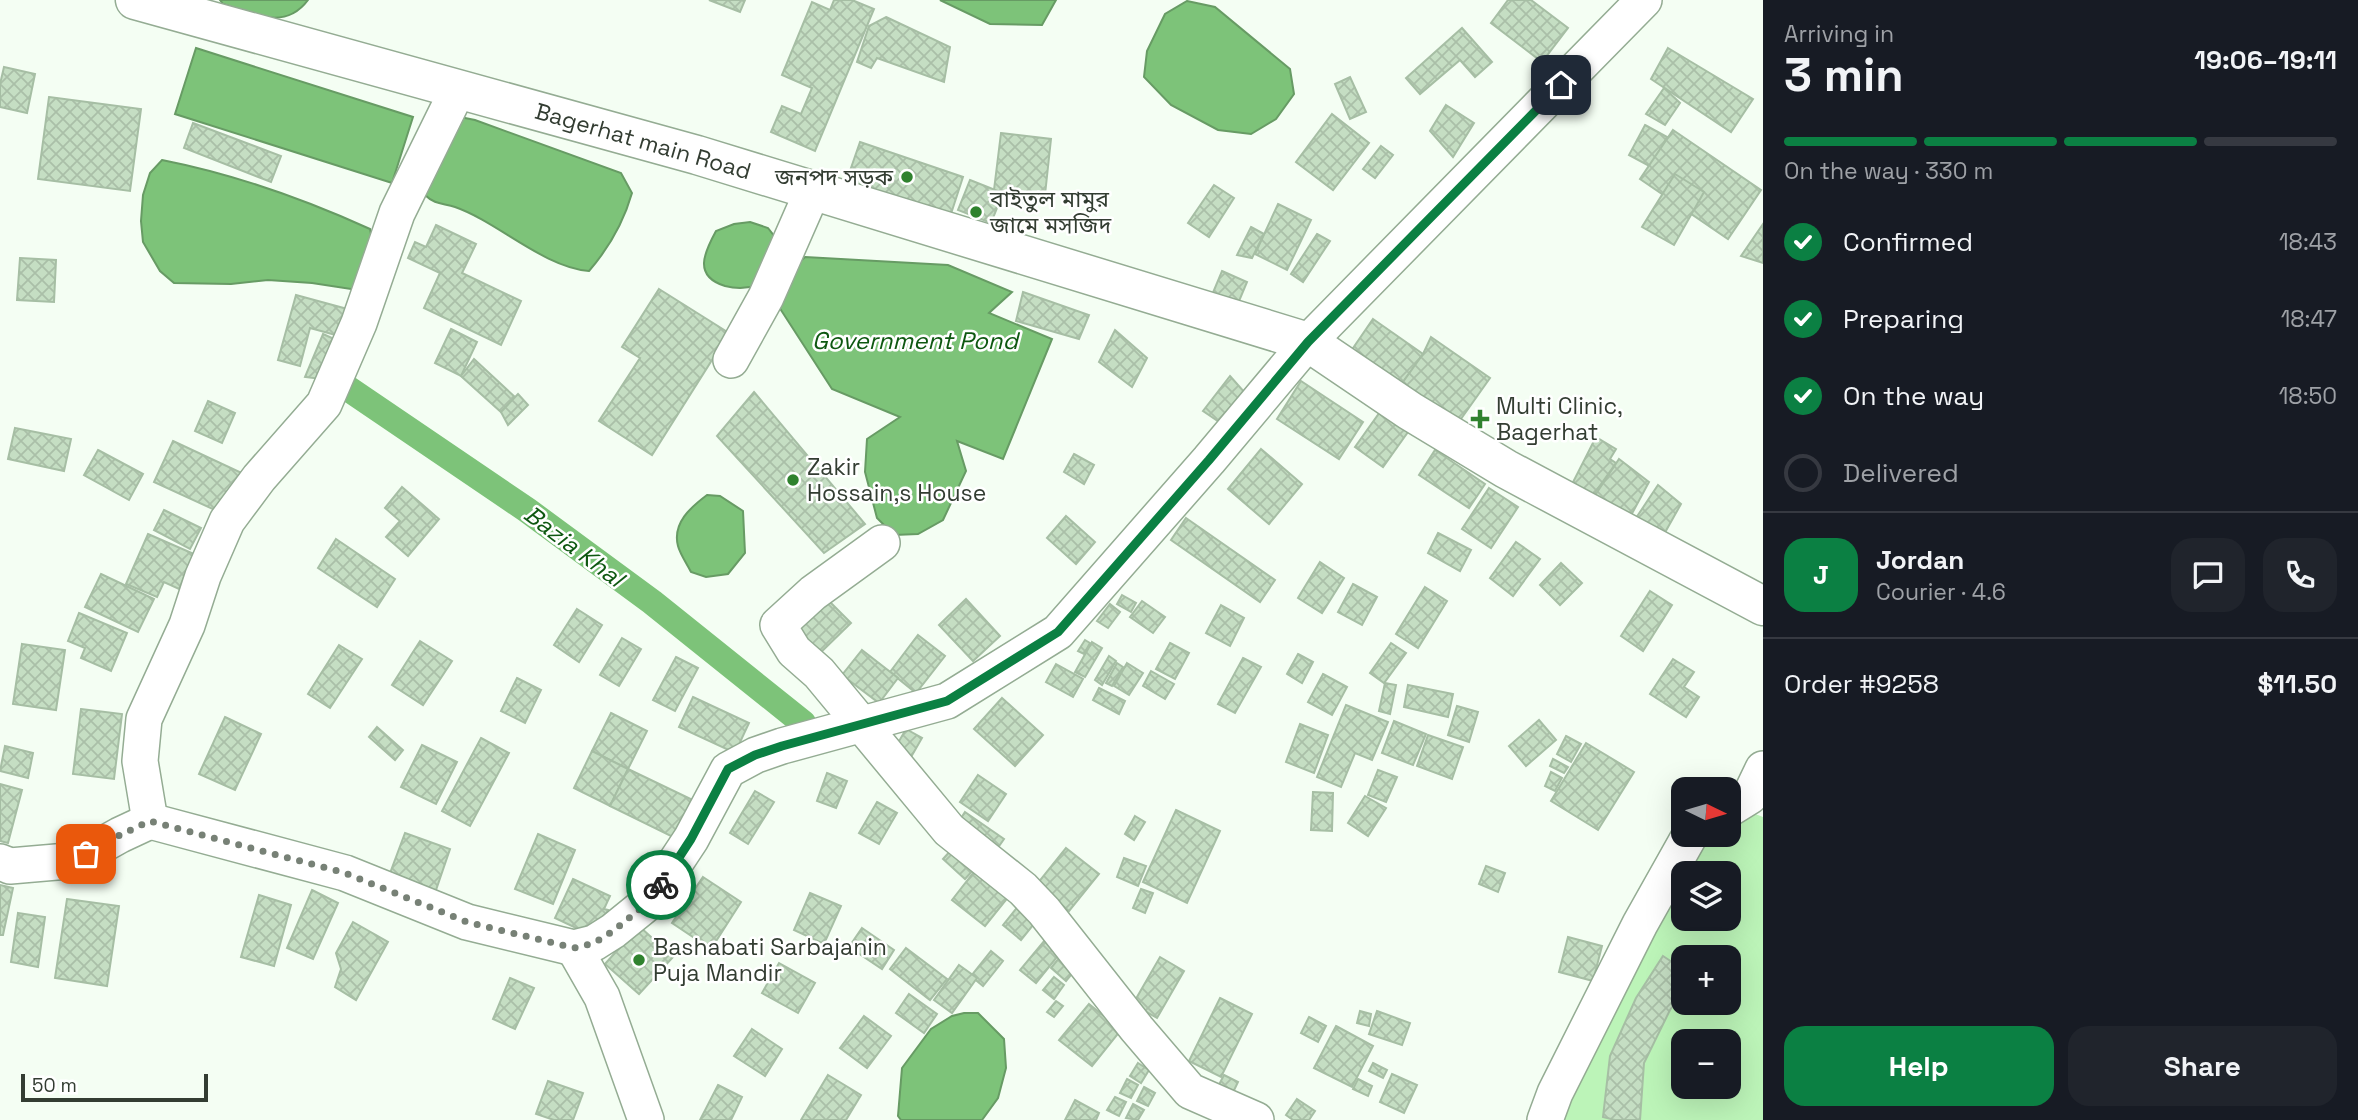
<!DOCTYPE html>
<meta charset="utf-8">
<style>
:root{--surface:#171b24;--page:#20242c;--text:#f1f3f6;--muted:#9ea1a6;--line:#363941;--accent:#0b8043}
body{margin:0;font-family:"Space Grotesk","Noto Sans Bengali",sans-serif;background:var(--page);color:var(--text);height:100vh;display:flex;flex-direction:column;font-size:26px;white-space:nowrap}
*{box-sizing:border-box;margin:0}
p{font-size:23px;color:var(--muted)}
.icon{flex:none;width:38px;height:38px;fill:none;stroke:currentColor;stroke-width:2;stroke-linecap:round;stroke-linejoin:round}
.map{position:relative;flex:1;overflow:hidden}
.details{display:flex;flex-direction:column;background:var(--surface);width:595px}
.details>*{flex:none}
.needle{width:46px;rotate:95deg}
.buttons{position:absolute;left:1671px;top:777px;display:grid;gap:14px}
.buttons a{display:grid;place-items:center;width:70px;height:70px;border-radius:14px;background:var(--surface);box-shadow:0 7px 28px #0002;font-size:35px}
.scale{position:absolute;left:21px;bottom:18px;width:187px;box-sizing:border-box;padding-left:7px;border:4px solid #333d32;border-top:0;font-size:19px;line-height:24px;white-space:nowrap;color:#333d32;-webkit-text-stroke:5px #fff;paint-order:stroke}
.pin{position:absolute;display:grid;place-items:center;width:60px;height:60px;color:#fff;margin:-30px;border-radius:14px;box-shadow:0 4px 10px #0006}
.courier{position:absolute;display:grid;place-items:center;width:70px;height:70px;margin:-35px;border:5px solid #0b8043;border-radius:50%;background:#fff;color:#222;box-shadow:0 2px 9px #0007}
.overview em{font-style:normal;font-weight:800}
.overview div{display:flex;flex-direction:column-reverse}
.overview{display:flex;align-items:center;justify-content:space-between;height:119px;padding:0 21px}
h1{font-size:46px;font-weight:800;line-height:52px}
.bar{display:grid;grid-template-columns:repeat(4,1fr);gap:10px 7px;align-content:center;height:84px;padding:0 21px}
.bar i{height:9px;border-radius:5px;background:var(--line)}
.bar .current{background:var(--accent)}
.bar p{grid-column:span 4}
.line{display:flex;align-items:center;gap:18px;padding:0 21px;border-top:2px solid var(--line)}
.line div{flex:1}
.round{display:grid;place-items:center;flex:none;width:74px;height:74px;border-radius:21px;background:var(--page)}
ol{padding:0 21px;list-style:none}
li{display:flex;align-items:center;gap:21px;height:77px}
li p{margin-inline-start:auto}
li .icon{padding:7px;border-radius:50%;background:var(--accent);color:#fff;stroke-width:4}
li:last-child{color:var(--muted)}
li i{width:38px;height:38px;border:4px solid var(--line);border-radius:50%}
.action{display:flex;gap:14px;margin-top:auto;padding:14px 21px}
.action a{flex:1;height:80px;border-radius:21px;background:var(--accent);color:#fff;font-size:28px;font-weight:800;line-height:80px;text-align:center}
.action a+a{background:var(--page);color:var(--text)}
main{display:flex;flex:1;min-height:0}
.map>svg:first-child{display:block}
</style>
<main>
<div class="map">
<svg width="1763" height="1120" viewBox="0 0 1763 1120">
<defs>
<pattern id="building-cross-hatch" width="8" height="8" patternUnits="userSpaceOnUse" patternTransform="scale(1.75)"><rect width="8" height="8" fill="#c5dec3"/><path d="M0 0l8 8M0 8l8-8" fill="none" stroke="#aabfa8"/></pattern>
</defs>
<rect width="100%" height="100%" fill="#f4fef3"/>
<path fill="#bcf4b8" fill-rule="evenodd" d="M 1745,810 L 1763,817 L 1763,1120 L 1556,1120 L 1695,835 L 1729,835 L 1729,816 ZM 1684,873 L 1729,873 L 1729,919 L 1684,919 ZM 1684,957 L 1729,957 L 1729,1003 L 1684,1003 ZM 1684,1041 L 1729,1041 L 1729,1087 L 1684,1087 Z"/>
<g fill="#7dc379" stroke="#679b64" stroke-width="2">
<path d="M 220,0 L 308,0 C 285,31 254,14 223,4 Z"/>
<polygon points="940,0 1056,0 1042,25 990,24"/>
<polygon points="1187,1 1215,7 1290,69 1294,94 1276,119 1251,134 1218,130 1171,105 1144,77 1147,51 1165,14"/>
<polygon points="196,48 413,117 392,183 175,114"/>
<path d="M 460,117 L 475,120 L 621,173 L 632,193 C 624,221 608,249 589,271 C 543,267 498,222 455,207 C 444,203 435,205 425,195 Z"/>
<path d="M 162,160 C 233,174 304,199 370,229 L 376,260 L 365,283 L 351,289 L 312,283 L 268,280 L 231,284 L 174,283 L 160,271 L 143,242 L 141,221 L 143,195 L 150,173 Z"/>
<path d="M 750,222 L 768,228 L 778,241 L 758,285 C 746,289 737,289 725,286 C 693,276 704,253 716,231 L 734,224 Z"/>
<polygon points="805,257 948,265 1012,292 989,313 1052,339 1003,459 957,441 966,471 943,520 918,534 894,535 877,518 865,472 867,439 900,417 832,389 779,307 795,266"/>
<path d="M 707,495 L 720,496 L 743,511 L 745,553 L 728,574 L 706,577 L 691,572 C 687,564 680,554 678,546 C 672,523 691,507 707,495 Z"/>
<polygon points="964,1013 978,1013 1004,1039 1006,1068 998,1098 982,1120 901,1120 898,1116 902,1068 931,1029 952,1016"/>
</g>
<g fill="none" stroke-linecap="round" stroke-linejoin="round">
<polyline stroke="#7dc379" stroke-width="26" points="337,381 527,510 652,602 803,723"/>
</g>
<g fill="url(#building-cross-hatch)" stroke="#a6bea4" stroke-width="2">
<polygon points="709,0 745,0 740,12"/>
<polygon points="834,0 852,0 874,9 815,151 771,132 782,106 801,114 812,88 782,75 812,2 830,10"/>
<polygon points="1508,0 1531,0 1568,28 1542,62 1491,23"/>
<polygon points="886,17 950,47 944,82 877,58 871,68 857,62 869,26"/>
<polygon points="1462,28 1492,62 1475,77 1460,60 1420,94 1406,78"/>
<polygon points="1668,48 1753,99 1731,132 1651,79"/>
<polygon points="4,67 35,74 27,113 0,107 0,84"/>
<polygon points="1350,77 1366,112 1350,119 1335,84"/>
<polygon points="1664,88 1680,103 1665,125 1646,114"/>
<polygon points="49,97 141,109 130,191 38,179"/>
<polygon points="1446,105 1474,123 1453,157 1430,131"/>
<polygon points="1332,114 1369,143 1333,190 1296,162"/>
<polygon points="193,123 281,156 271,182 184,148"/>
<polygon points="1645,125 1667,137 1651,167 1629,155"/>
<polygon points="1673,130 1761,190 1728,239 1640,179"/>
<polygon points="1001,133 1051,139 1044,204 993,198"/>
<polygon points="860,142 963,177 948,223 844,188"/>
<polygon points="1381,146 1393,155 1375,178 1363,169"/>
<polygon points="1675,174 1704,192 1674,245 1642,227"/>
<polygon points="970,180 1003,193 991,223 958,210"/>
<polygon points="1214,185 1234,198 1209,237 1188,223"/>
<polygon points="1278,204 1311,220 1287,270 1255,254"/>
<polygon points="1763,224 1763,263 1741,256"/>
<polygon points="436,225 476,244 462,273 521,301 501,345 424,308 440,273 408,258 415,242 426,247"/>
<polygon points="1251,227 1264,234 1252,258 1237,255"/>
<polygon points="1317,234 1330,241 1303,282 1291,274"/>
<polygon points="20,258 56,260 54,302 17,300"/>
<polygon points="1222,271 1247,282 1237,306 1212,295"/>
<polygon points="659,289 729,333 652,455 599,421 640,358 622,347"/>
<polygon points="1023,292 1089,315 1079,339 1016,321"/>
<polygon points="296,295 351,310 343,337 310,328 300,366 278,360"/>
<polygon points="1373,319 1423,354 1398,389 1349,354"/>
<polygon points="451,329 477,342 461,376 435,363"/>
<polygon points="1115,330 1147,358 1132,387 1099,362"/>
<polygon points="323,334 352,347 337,381 305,377"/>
<polygon points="1431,337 1490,378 1456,426 1398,389 1423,354"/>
<polygon points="474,359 515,397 501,412 461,376"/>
<polygon points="1230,376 1246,394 1222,424 1203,411"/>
<polygon points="1301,381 1363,422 1339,459 1277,419"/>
<polygon points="754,392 865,524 824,553 717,436"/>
<polygon points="518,394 528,405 508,425 501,412"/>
<polygon points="208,401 235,413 222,443 195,431"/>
<polygon points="1380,412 1408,432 1383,467 1355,447"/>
<polygon points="15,428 71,439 64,471 8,459"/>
<polygon points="1596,437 1616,449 1610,459 1616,463 1589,501 1569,490"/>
<polygon points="173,441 246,475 228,516 154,482"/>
<polygon points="1261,449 1302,484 1269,524 1228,489"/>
<polygon points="98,450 143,474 129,500 84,475"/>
<polygon points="1435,450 1485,484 1469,508 1419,475"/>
<polygon points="1074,454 1094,465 1084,484 1064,472"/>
<polygon points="1619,459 1649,482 1628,521 1590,503"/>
<polygon points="1658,485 1681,504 1663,536 1636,518"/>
<polygon points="402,487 439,519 408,556 386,537 400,521 385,508"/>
<polygon points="1489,488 1518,507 1491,548 1462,529"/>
<polygon points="164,510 201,528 190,549 154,530"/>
<polygon points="1066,516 1095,542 1076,564 1047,538"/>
<polygon points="1186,518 1275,580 1260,602 1171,540"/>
<polygon points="1438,533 1471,550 1460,571 1428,553"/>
<polygon points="148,534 194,554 179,589 164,582 157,597 126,584"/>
<polygon points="336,539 395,579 377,607 318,568"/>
<polygon points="1516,542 1540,559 1513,596 1490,578"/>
<polygon points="1320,562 1344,578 1322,613 1298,598"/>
<polygon points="1561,563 1582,583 1560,605 1540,585"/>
<polygon points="101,574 154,599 138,632 85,607"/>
<polygon points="1353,584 1377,597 1362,625 1338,612"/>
<polygon points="1425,587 1447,601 1418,648 1396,634"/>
<polygon points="1650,591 1672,605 1643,651 1621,636"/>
<polygon points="1122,595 1136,603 1131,612 1117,604"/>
<polygon points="827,599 851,623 817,656 793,631"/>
<polygon points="966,599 1000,636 973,661 939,625"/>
<polygon points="1142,601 1165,617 1153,633 1130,617"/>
<polygon points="1110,604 1120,612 1108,628 1097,621"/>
<polygon points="1221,605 1244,618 1230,646 1206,633"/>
<polygon points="577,609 602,625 579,662 554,645"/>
<polygon points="79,613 127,633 111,671 81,658 85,648 68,641"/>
<polygon points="918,635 945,656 916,693 890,672"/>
<polygon points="622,638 641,649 619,686 600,675"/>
<polygon points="1085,640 1090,643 1084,654 1078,651"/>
<polygon points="420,641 452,661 423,705 392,685"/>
<polygon points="1092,642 1102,648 1085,677 1075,672"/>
<polygon points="1170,643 1189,653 1175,679 1156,669"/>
<polygon points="1391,643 1406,653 1384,683 1370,673"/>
<polygon points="22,644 65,650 56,710 13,704"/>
<polygon points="339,645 362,659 330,708 308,694"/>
<polygon points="862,650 898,678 879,703 842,675"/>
<polygon points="1298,654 1313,662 1302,683 1287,674"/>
<polygon points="1109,656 1116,661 1102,685 1095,680"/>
<polygon points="676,657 698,668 675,711 653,700"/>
<polygon points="1243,658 1261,667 1235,713 1218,704"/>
<polygon points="1673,659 1694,672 1684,687 1699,697 1686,717 1650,694"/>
<polygon points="1117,663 1123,667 1112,686 1106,683"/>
<polygon points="1127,663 1143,673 1129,695 1114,686"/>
<polygon points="1056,664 1083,679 1073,697 1046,682"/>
<polygon points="1151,671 1174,684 1165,699 1143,686"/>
<polygon points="1323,674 1347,687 1332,715 1308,702"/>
<polygon points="517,678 541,690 525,723 501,711"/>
<polygon points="1385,683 1396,685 1390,714 1379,711"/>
<polygon points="1408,685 1453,694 1448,717 1404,707"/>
<polygon points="1099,688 1125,701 1119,714 1093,700"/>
<polygon points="693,697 749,723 735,753 679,727"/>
<polygon points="1002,698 1043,735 1015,766 974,729"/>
<polygon points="1346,705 1388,722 1372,760 1355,753 1341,787 1317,777"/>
<polygon points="1457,706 1478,712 1469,742 1448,735"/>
<polygon points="81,709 122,714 114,779 73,774"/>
<polygon points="611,713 647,731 628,769 592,751"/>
<polygon points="225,717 261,734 235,790 199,774"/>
<polygon points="1539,720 1556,740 1526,766 1509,746"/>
<polygon points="1394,721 1426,734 1413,765 1382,753"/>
<polygon points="1300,724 1328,735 1314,773 1286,762"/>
<polygon points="377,727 403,750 395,760 369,737"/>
<polygon points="906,729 922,738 907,764 891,755"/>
<polygon points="1428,735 1463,747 1452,779 1417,766"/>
<polygon points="1566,736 1581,744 1571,762 1557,754"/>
<polygon points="481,738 509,753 470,826 442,811"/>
<polygon points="1586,743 1634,772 1598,830 1551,801"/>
<polygon points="422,745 457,762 436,804 401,787"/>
<polygon points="5,746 33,753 28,778 0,771"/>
<polygon points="592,751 628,769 610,806 574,788"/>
<polygon points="1553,759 1568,767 1564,773 1550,766"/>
<polygon points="628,769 699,803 681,841 610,806"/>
<polygon points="1378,770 1397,777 1386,802 1368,795"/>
<polygon points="1551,772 1562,778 1555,791 1545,786"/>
<polygon points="827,773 847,781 836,808 817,801"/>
<polygon points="978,775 1006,794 988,821 960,802"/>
<polygon points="0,784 22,790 8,843 0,841"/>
<polygon points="755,791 774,802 748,844 730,833"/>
<polygon points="1313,792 1333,793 1332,831 1311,830"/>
<polygon points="1365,796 1386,808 1368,836 1348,823"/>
<polygon points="877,802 897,813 879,844 859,833"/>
<polygon points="1176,810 1220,831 1187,903 1143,882"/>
<polygon points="965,812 1004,839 992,856 954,829"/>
<polygon points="1135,816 1145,822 1134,840 1125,834"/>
<polygon points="405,833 450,849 435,893 389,876"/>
<polygon points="538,834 575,850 553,904 515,889"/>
<polygon points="953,848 975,868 965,879 943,859"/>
<polygon points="1066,848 1099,874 1069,911 1037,884"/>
<polygon points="1124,858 1146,866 1138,886 1117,877"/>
<polygon points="981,863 1014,890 985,926 952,900"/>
<polygon points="1486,866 1505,873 1498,892 1479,884"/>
<polygon points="703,877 741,902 711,949 672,923"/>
<polygon points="573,879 610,896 604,909 608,910 595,937 555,918"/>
<polygon points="0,885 13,888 3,935 0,935"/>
<polygon points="1141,889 1153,893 1145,913 1133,908"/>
<polygon points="312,890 338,903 313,959 287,948"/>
<polygon points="810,893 841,906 824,944 794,930"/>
<polygon points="259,895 291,905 274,966 241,957"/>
<polygon points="67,899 119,906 107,986 55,978"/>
<polygon points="1024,899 1042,914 1021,940 1003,925"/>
<polygon points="18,913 45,917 38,967 11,962"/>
<polygon points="353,922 388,942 356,1000 335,987 341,969 336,953"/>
<polygon points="639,926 673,957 639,994 605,964"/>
<polygon points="862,928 894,950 882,969 849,947"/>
<polygon points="1050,934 1065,947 1036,983 1020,970"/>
<polygon points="1568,937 1602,946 1593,981 1559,972"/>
<polygon points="906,948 947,979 930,1000 890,969"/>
<polygon points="991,951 1003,961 983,986 971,976"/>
<polygon points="1064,952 1079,965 1066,981 1051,968"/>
<polygon points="1663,956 1684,970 1684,991 1670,1010 1644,1063 1640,1120 1615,1120 1603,1117 1610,1056 1636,998"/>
<polygon points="1160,957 1184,971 1157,1018 1133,1004"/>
<polygon points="779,963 815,983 798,1013 762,993"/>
<polygon points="959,965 977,978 952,1013 934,1000"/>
<polygon points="1054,977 1064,985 1054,999 1043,990"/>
<polygon points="510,978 534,988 515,1029 493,1019"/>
<polygon points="909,994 937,1014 924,1033 896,1013"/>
<polygon points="1220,998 1252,1014 1221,1077 1189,1061"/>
<polygon points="1056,1001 1063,1006 1054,1017 1047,1012"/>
<polygon points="1089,1004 1121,1030 1092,1066 1059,1040"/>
<polygon points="1360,1011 1371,1014 1369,1026 1357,1023"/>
<polygon points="1377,1011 1410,1023 1402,1045 1369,1034"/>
<polygon points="864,1016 891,1036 867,1068 840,1048"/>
<polygon points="1309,1017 1326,1026 1318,1042 1301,1033"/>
<polygon points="1336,1026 1373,1046 1352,1087 1314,1068"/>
<polygon points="752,1029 782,1049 765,1076 734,1056"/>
<polygon points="1138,1063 1149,1070 1141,1083 1130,1076"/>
<polygon points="1373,1063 1387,1070 1383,1078 1369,1071"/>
<polygon points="1392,1074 1417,1085 1404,1113 1380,1102"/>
<polygon points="828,1075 861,1095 846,1120 801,1120"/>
<polygon points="1224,1075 1238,1082 1228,1103 1213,1096"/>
<polygon points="1127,1079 1138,1085 1131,1098 1120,1093"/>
<polygon points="1358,1079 1372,1086 1368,1096 1353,1089"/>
<polygon points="548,1081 583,1093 573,1120 554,1120 536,1114"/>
<polygon points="718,1085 742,1097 731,1120 700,1120"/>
<polygon points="1144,1087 1155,1093 1148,1106 1137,1101"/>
<polygon points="1115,1097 1126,1102 1119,1116 1107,1110"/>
<polygon points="1297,1099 1315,1111 1309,1120 1293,1120 1286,1115"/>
<polygon points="1075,1100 1099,1113 1096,1120 1065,1120"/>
<polygon points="1133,1104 1144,1110 1138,1120 1126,1118"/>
</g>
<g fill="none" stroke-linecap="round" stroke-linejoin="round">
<g stroke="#94ac93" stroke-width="38">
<g id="minor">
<polyline points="731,360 766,297 813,190"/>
<polyline points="882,543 813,593 778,625 794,651 819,673 949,830 1023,889 1044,911 1137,1029 1190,1091 1256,1120"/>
<polyline points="1729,809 1750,796 1763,769"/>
<polyline points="150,821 345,873 467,922 574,948 594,943 613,931 650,901 691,839 728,770 756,755 782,746 947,701 1058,632 1209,460 1308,342 1644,0"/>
<polyline points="150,821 140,761 144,719 187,625 203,576 227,521 259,478 324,404 359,323 397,213 458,89"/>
<polyline points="0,862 10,866 68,861 86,854 120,835 150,821"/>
<polyline points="574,948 602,997 646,1120"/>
<polyline points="1545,1120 1555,1093 1640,924 1690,835"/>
</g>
</g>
<g stroke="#94ac93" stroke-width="41">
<polyline id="major" points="135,0 697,155 1308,342 1410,411 1506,469 1763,606"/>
</g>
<use href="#minor" stroke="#fff" stroke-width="35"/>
<use href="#major" stroke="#fff" stroke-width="38"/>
</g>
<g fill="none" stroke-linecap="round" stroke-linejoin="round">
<polyline stroke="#778176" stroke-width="7" stroke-dasharray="0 12.6" points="86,854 120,835 150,821 345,873 467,922 574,948 594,943 613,931 650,901 661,885"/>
<polyline stroke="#0b8043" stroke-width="9" points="661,885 691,839 728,769 755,755 782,746 947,701 1058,632 1209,460 1308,342 1561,85"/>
</g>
<g fill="#2f822e" stroke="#fff" stroke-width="2.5">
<circle cx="907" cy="177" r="7"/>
<circle cx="976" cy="212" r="7"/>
<path d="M1476.5 408.5h7v7h7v7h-7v7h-7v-7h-7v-7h7z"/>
<circle cx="793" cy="480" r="7"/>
<circle cx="639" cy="960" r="7"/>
</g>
<g text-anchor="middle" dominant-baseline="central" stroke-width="5" stroke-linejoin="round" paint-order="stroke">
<g font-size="23" fill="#333d32" stroke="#fff">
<text transform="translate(643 141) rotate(16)">Bagerhat main Road</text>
</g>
<g font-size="23" fill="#333d32" stroke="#fff" text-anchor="start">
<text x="893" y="177" text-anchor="end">জনপদ সড়ক</text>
<text x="990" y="199">বাইতুল মামুর<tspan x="990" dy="26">জামে মসজিদ</tspan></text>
<text x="1496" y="406">Multi Clinic,<tspan x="1496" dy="26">Bagerhat</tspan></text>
<text x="807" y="467">Zakir<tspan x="807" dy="26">Hossain,s House</tspan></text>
<text x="653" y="947">Bashabati Sarbajanin<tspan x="653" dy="26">Puja Mandir</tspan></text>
</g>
<g font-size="24" font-style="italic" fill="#0e5811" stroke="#fff">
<text x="915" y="340">Government Pond</text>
<text transform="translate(574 546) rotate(37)">Bazia Khal</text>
</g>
</g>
</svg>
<div class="buttons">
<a><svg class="needle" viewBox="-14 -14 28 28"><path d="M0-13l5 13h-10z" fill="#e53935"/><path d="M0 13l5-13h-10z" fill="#9ea1a6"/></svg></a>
<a><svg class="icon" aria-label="layers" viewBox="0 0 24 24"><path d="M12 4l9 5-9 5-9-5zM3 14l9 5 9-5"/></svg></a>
<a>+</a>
<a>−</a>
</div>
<div class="scale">50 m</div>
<div class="pin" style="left:86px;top:854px;background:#ea580c"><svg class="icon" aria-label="bag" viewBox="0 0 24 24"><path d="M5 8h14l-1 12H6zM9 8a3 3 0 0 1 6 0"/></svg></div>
<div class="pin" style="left:1561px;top:85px;background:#1f2937"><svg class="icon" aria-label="home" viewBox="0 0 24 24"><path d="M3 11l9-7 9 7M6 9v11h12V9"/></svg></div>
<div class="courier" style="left:661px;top:885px"><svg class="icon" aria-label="bike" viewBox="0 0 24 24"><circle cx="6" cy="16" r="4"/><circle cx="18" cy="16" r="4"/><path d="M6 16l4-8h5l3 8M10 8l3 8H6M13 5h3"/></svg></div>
</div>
<section class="details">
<div class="overview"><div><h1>3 min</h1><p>Arriving in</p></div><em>19:06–19:11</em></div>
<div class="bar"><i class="current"></i><i class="current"></i><i class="current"></i><i></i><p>On the way · 330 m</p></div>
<ol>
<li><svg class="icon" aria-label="check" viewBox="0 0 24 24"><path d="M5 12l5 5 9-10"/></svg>Confirmed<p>18:43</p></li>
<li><svg class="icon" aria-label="check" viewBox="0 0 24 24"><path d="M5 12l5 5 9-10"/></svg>Preparing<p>18:47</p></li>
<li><svg class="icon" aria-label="check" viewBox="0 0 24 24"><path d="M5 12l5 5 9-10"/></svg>On the way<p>18:50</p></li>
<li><i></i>Delivered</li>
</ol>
<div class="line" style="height:126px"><b class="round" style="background:var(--accent);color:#fff">J</b><div><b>Jordan</b><p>Courier · 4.6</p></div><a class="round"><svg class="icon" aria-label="chat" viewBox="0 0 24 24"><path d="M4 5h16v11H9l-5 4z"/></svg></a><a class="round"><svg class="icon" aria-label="phone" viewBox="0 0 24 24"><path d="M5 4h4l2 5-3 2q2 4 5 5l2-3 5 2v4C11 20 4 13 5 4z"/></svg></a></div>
<div class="line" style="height:91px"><div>Order #9258</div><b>$11.50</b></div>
<div class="action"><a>Help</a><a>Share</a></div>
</section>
</main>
